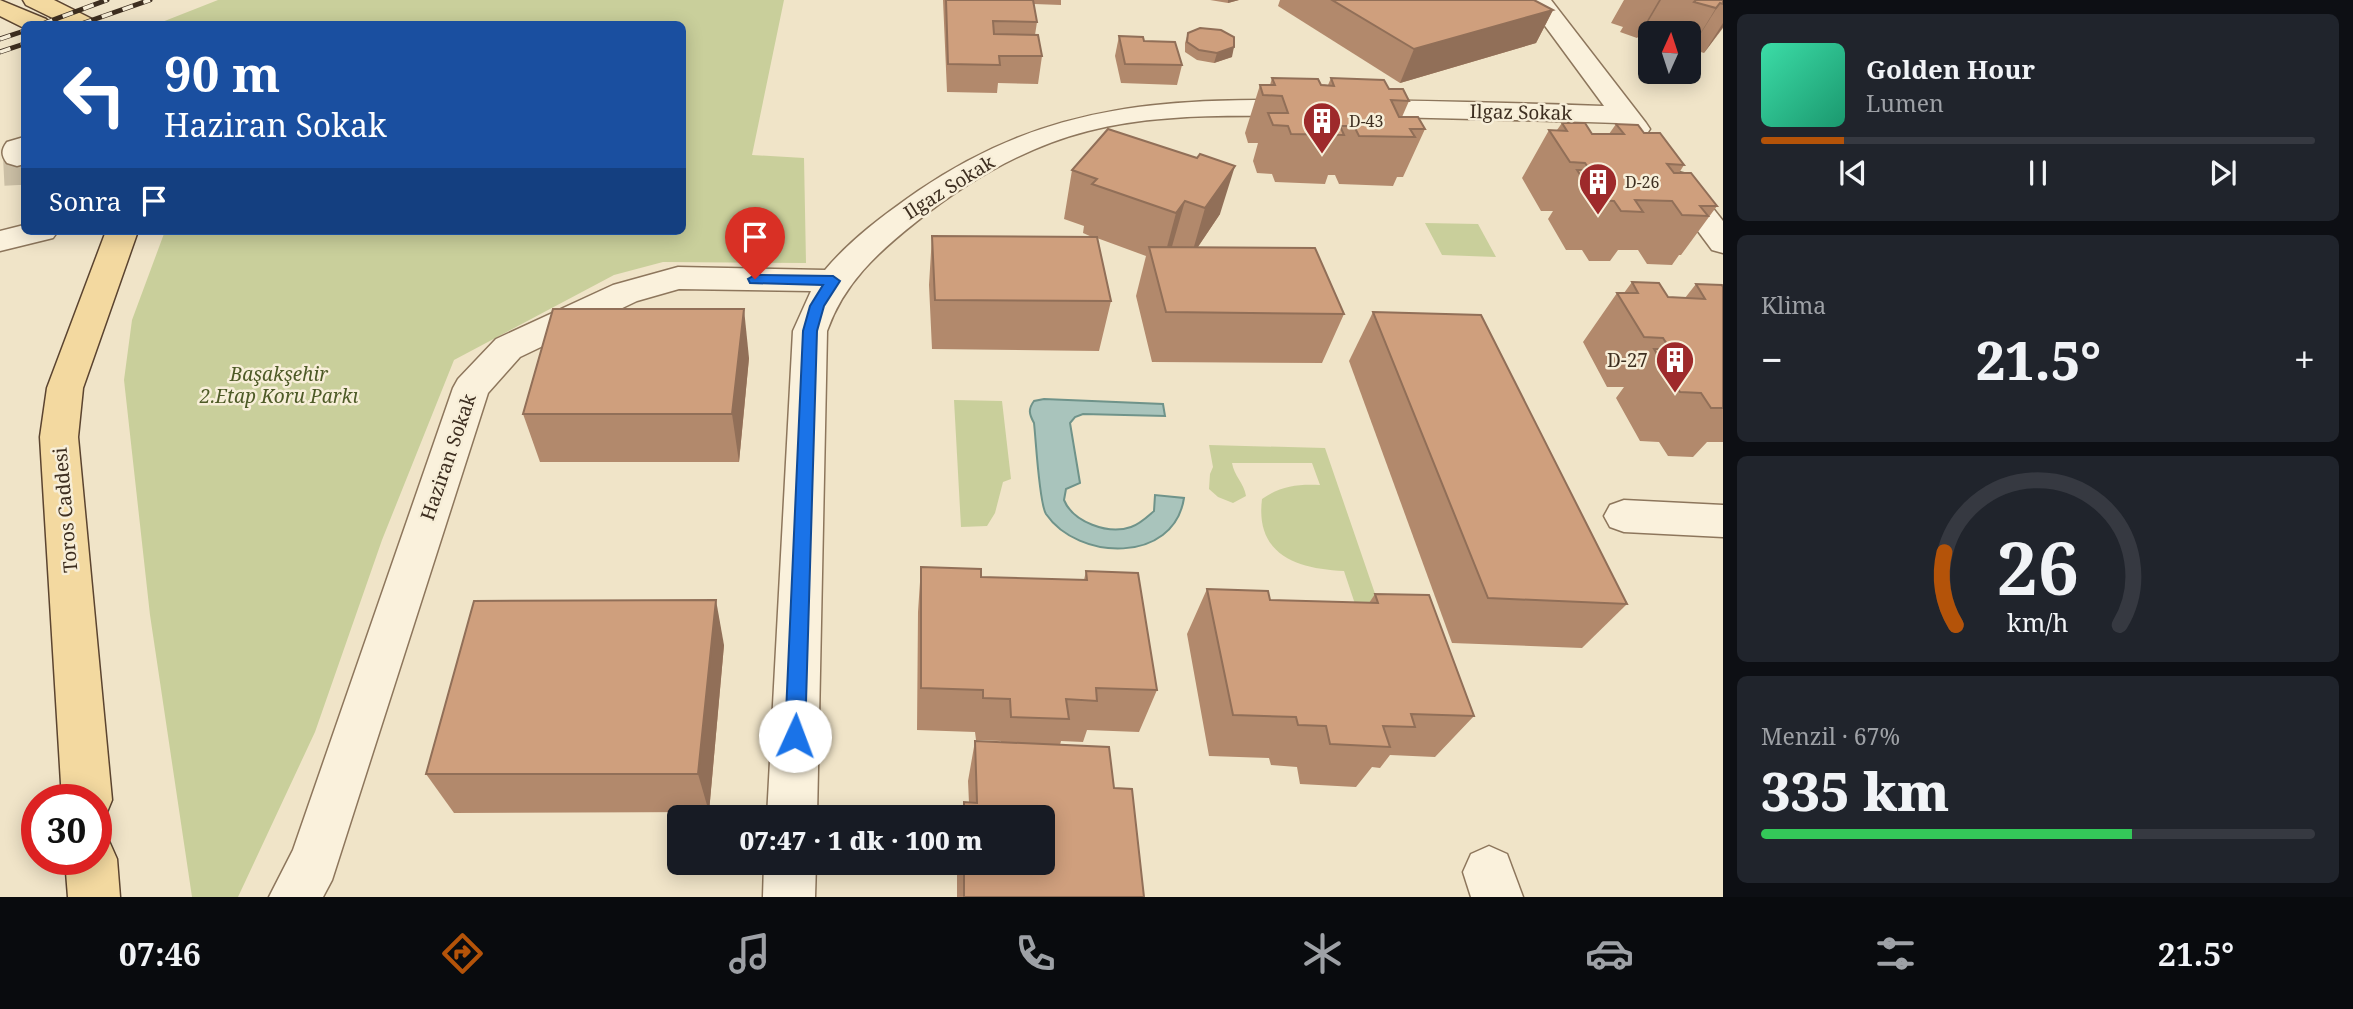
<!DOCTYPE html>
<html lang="tr">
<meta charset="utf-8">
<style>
body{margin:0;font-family:"Noto Serif",serif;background:#20242c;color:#f1f3f6;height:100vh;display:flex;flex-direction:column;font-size:26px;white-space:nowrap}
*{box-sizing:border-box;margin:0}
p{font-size:23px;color:#9ea1a6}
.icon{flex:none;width:38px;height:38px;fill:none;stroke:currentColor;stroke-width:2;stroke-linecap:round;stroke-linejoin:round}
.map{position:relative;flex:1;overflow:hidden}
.panel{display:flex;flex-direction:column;gap:14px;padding:14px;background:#0d0f14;width:630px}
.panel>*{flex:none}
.top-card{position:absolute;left:21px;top:21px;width:665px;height:214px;border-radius:10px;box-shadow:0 4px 18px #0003;background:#1a4fa0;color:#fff;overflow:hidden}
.needle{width:46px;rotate:3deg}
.tools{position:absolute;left:1638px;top:21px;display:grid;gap:14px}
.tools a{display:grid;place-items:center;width:63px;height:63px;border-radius:10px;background:#171b24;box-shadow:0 4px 18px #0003;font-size:35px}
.speed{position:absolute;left:21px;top:784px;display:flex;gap:14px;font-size:35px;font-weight:700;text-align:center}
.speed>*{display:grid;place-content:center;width:91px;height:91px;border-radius:50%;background:#171b24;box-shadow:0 4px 18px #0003;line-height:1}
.speed .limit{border:10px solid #d22;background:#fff;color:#111}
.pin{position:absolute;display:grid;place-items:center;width:60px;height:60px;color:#fff;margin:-72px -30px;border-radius:50% 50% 50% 0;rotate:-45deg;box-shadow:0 0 7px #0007}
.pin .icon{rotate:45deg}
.me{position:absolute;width:77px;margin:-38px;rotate:2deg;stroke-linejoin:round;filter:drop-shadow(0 0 5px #0008)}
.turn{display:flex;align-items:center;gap:24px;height:147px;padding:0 28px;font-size:32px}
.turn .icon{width:91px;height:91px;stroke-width:2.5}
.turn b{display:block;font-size:49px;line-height:60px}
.then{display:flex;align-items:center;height:66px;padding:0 28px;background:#0003;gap:14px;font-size:26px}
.big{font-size:52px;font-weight:800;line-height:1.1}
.panel .widget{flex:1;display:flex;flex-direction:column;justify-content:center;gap:10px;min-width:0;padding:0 24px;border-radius:10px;background:#20242c}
.panel .dial{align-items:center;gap:0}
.dial svg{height:182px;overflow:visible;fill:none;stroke:#363941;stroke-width:7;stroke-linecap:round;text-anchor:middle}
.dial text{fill:#f1f3f6;stroke:none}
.song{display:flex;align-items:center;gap:21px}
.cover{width:84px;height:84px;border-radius:10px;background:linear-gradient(135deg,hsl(160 70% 55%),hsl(160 70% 35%))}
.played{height:7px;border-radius:4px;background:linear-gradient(90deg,#b45309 15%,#363941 15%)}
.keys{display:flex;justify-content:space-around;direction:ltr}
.heat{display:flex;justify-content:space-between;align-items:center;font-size:38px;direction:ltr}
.charge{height:10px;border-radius:5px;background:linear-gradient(90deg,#34c759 67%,#363941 0)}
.trip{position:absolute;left:667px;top:805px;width:388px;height:70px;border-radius:10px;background:#171b24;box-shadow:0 4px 18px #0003;font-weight:800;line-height:70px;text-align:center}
.tab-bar{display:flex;height:112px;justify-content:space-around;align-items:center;background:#090b0e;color:#9ea1a6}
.tab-bar .icon{width:49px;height:49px}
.tab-bar .on{color:#b45309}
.tab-bar b{font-size:32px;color:#f1f3f6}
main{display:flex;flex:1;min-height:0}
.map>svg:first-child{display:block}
.green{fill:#c9cf9b}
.water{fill:#a9c4bc;stroke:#6f938a;stroke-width:2}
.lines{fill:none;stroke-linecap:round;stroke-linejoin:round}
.minor-tunnel{stroke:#ccc0a6;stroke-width:28;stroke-dasharray:28 14;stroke-linecap:butt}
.minor-casing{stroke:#8d765c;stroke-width:3}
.major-casing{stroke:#5b4430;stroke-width:3}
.minor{fill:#faf1dc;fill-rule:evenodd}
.major{fill:#f3d9a0;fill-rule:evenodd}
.rail-casing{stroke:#3d2e20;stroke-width:5}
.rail{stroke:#f7eed8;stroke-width:3.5;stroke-dasharray:11;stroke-linecap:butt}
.wall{fill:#b2896c}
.shaded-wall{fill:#916f58}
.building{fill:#cf9f7d;stroke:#916f58;stroke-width:2}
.route{fill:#1a73e8;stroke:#114b97;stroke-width:2}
.labels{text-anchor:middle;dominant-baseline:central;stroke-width:5;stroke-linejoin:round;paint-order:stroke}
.far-poi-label{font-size:16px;fill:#3d2e20;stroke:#f7eed8;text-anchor:start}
.street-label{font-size:19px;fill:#3d2e20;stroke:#f7eed8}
.poi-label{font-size:19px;fill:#3d2e20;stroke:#f7eed8;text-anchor:end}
.park-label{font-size:19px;font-style:italic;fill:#4d5a26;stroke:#f7eed8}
</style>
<main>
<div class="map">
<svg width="1723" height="897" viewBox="0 0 1723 897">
<rect width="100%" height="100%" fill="#f0e4c8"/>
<g class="green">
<path d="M218,0H784L752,155L804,158L806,263L663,262L614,275L454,360L382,540L315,732L238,897H192L150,615L124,380L132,320L165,231H682V24H157Z"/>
<path d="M1425,223L1478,224L1496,257L1442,255Z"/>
<path d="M954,400L1002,401L1011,479L1003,482L995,513L987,526L961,527Z"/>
<path d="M1209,445L1325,448L1383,617L1359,616L1344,571C1297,569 1255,555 1262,499C1281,486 1297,484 1320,485L1312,463H1232C1234,476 1244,483 1246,496L1233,503L1218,497L1209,489L1210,474L1213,467Z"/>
</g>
<path class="water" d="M1044,399L1163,404L1165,416L1083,414L1075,417L1070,423L1080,483L1066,489L1064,500C1073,522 1108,535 1131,527C1140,524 1147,517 1154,511L1155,495L1184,498C1174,564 1078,561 1046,514C1039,503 1036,440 1034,423C1029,414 1028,409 1034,401Z"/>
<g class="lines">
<path class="minor-tunnel" d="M17,157L19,195H24"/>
<g class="minor-casing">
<g id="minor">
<path d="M1526,0H1551L1646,123L1650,129L1646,135C1631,139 1626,135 1617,123C1516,120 1416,117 1315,116C1240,116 1161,112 1088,131C1025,147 966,182 916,222C877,253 844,283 827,331L817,817H767L793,331L811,291L679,289L637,301L520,357L488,393L332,880L323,897H269L293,850L453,388L458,379L496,339L613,285L678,267L825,270C851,239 885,214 918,191C1053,99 1172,99 1329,100C1421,100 1512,103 1604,106Z"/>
<path d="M24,137V164L17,166L7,163C1,155 1,150 7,142Z"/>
<path d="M1675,171L1686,174L1723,221V253L1712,250L1660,180L1664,174Z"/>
<path d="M24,225V231H58L53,238L0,251V231Z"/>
<path d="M1624,500L1723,505V537L1624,532L1610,527L1604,516L1610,505Z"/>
<path d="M1489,846L1507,854L1523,897H1471L1463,872L1471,854Z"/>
<path d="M764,863H816L815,897H763Z"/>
</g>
</g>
<g class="major-casing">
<g id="major">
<path d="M0,0L46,19L50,24H24V28L0,16Z"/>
<path d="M23,0H54L92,19L96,24H65L26,5Z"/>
<path d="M106,231H138L83,388L78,437L112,800L105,817L96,820V800H62L40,437L47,388Z"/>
<path d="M96,835L109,841L117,859L120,897H68L65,859H96Z"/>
</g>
</g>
<use href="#minor" class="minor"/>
<use href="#major" class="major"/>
<g class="rail-casing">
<g id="rail">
<path d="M42,24L107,0"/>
<path d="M81,24L150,0"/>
<path d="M0,39L24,31"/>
<path d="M0,52L24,44"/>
</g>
</g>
<use href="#rail" class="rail"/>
</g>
<g class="wall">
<path d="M943,0H1061V5L1034,4L1037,22L1035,35L1042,56L1038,84L998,83L997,93L947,92Z"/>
<path d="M1210,0H1239L1228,3Z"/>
<path d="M1280,0H1534L1553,10L1536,43L1400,83L1278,6Z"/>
<path d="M1624,0H1723V28L1704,53L1691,49L1689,52V33H1650V35L1642,32L1637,38L1620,32L1623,27L1611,23Z"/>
<path d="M1188,33L1232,57L1214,63L1197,60L1185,52V43Z"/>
<path d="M1119,36L1144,41L1182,65L1177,85L1121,83L1115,56Z"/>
<path d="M1272,78L1328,85L1331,78L1389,89L1409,101L1402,117L1425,129L1403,177H1397L1393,186L1339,184L1335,175H1328L1325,184L1275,182L1272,174L1257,173L1253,161L1258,143H1248L1245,133L1260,85H1270Z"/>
<path d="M1562,123L1592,134H1609L1616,124L1644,133L1684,165L1679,173L1717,206L1681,255H1679L1672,265L1647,264L1638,250H1618L1610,261H1589L1582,250H1566L1548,219L1553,211H1541L1522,178L1549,130H1557Z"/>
<path d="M1108,129L1220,214L1198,247L1344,314L1322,363L1152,362L1136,296L1146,256L1097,238L1111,301L1099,351L932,349L929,285L932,236L1092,237L1083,233L1084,226L1064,219L1072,170Z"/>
<path d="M1632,282L1668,297L1685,298L1696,284L1723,287V442H1707L1693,457L1668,456L1659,442L1640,441L1616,398L1624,387H1607L1583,342L1617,293H1624Z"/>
<path d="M1373,312L1627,604L1582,648L1452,643L1349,361Z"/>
<path d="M749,358L739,462H540L523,414Z"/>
<path d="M921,567L981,577L1084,580L1086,571L1157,690L1139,732L1087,730L1083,742L1061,741L1060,745L1114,788L1144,897H957V863H1043V817H961L964,802L969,803L968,781L975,741L1001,742V741L976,740L975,732L917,730L918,612Z"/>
<path d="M1207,589L1270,600L1369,603L1375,594L1474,716L1435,757L1390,755L1380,768L1372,767L1356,787L1300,784L1297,767L1271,765L1269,758L1209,756L1187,634Z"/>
<path d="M724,645L709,812L454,813L426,774Z"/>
</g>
<g class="shaded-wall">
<path d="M1228,0H1239L1228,3Z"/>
<path d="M1659,0H1661L1642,32L1637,38Z"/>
<path d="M1720,3L1689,52L1716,8Z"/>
<path d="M1553,10L1536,43L1400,83L1414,49Z"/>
<path d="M1723,23V27L1704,53Z"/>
<path d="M1234,47L1232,57L1214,63L1217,53Z"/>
<path d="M1235,166L1220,214L1191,257L1205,208Z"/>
<path d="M1185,201L1171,250L1163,262L1176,213Z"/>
<path d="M744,309L749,358L739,462L732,414Z"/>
<path d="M716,600L724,645L709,812L698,774Z"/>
</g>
<g class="building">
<path d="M946,0H1033L1037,22L993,21L994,34L1038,35L1042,56H999L1000,65L948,64Z"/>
<path d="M1332,0H1534L1553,10L1414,49Z"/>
<path d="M1696,0H1723V4L1720,3L1716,8L1694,2Z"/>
<path d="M1200,28L1221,30L1234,37V47L1217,53L1199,50L1187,42L1188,33Z"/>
<path d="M1119,36L1143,37L1144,41L1175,42L1182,65L1125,64Z"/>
<path d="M1272,78L1318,79L1321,85L1334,86L1331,78L1384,80L1389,89H1403L1409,101L1391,100L1399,117H1418L1425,129H1410L1415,137L1359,136L1354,126H1340L1344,135L1291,134L1288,126L1273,125L1268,113H1288L1282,96L1263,95L1260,85H1275Z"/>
<path d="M1562,123H1585L1592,134H1624L1616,124L1638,125L1644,133H1660L1684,165L1667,164L1674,173H1691L1717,206H1700L1708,216L1682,215L1672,201L1635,200L1643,212L1621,211L1614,201L1597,200L1577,170H1590L1585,163L1570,162L1549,130L1567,131Z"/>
<path d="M1108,129L1197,158L1200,154L1235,166L1205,208L1185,201L1176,213L1092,184L1097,179L1072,170Z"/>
<path d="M932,236L1097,237L1111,301L935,300Z"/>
<path d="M1149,247L1315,248L1344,314L1166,312Z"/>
<path d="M1632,282L1659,283L1668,297L1705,299L1696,284L1722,285L1723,287V408H1711L1701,393L1680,392L1654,349H1670L1663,338L1644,337L1617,293H1638Z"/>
<path d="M553,309H744L732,414H523Z"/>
<path d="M1373,312L1481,315L1627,604L1488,598Z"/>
<path d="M921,567L981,569V577L1087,580L1086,571L1138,573L1157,690L1096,688L1097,701L1066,699L1069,719L1011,717L1010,699L983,698V690L921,688Z"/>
<path d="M1207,589L1268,591L1270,600L1378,603L1375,594L1429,595L1474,716L1411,714L1415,727L1383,726L1390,747L1330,744L1326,726L1298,725L1296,717L1233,715Z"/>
<path d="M716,600L698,774H426L474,601Z"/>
<path d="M975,741L1109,747L1114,788L1132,789L1144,897H964V863H1043V817H964V802L977,803Z"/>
</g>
<path class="route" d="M755,275L833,276L840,281L824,306L817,331L805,736L802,743L795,745L788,743L785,736L803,331L810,306L823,285L750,283L748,279Z"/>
<defs>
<g id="building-pin" transform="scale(2.0125)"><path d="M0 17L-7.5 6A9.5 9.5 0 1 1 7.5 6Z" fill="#9e2a2b" stroke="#f7eed8"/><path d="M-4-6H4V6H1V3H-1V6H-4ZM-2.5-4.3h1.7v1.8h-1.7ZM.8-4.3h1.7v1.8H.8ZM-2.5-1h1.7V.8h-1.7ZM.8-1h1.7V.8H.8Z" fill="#fff"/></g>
</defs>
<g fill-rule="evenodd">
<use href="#building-pin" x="1322" y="121"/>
<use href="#building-pin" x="1598" y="182"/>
<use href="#building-pin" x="1675" y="360"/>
</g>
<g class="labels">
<g class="far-poi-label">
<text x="1349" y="121">D-43</text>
<text x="1625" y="182">D-26</text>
</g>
<g class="street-label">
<text transform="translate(1521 112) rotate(1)">Ilgaz Sokak</text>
<text transform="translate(949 187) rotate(-32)">Ilgaz Sokak</text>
<text transform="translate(448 457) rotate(-71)">Haziran Sokak</text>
<text transform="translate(65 510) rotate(-95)">Toros Caddesi</text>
</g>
<g class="poi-label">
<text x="1648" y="360">D-27</text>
</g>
<g class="park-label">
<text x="279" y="374">Başakşehir<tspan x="279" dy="22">2.Etap Koru Parkı</tspan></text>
</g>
</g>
</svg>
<div class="tools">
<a><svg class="needle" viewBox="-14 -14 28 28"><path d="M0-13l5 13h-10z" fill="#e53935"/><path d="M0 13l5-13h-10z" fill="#9ea1a6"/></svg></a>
</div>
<div class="speed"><div class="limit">30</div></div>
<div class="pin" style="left:755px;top:279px;background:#d93025"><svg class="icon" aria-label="arrive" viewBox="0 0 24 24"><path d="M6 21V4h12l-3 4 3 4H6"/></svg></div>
<svg class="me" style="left:795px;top:736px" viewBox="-20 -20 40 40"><circle r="19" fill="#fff"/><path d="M0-13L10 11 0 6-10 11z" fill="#1a73e8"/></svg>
<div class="trip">07:47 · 1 dk · 100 m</div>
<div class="top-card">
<div class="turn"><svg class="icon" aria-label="left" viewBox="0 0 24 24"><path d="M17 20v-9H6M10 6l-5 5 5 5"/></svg><div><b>90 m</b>Haziran Sokak</div></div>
<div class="then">Sonra<svg class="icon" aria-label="arrive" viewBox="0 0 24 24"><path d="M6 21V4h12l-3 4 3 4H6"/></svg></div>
</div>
</div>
<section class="panel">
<div class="widget">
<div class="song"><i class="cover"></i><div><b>Golden Hour</b><p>Lumen</p></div></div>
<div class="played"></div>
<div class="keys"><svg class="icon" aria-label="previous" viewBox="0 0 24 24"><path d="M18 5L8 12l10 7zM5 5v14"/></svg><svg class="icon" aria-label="pause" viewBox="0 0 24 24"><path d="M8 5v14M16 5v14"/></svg><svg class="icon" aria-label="next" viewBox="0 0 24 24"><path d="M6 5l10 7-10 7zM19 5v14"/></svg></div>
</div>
<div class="widget"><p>Klima</p>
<div class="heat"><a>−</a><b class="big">21.5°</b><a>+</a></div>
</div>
<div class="widget dial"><svg viewBox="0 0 100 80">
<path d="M14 69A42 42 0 1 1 86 69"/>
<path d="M14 69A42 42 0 0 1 9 37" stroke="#b45309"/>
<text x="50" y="56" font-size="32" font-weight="700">26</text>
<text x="50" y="72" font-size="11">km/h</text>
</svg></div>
<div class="widget"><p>Menzil · 67%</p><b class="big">335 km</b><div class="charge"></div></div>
</section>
</main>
<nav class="tab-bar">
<b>07:46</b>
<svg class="icon on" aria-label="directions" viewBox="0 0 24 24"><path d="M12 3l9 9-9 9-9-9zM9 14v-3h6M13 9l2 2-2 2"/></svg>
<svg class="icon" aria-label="music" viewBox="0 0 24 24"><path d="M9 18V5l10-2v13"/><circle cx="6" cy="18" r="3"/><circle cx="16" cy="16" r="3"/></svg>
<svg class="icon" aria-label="phone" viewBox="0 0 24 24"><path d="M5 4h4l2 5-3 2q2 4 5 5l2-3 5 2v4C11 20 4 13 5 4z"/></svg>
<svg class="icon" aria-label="climate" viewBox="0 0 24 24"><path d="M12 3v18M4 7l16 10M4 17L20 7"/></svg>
<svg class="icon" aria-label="car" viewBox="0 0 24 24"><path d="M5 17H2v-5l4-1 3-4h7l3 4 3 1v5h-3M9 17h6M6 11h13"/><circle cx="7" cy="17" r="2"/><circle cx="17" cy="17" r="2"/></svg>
<svg class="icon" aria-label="filters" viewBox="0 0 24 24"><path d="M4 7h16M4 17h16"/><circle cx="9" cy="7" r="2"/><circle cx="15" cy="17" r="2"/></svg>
<b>21.5°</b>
</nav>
